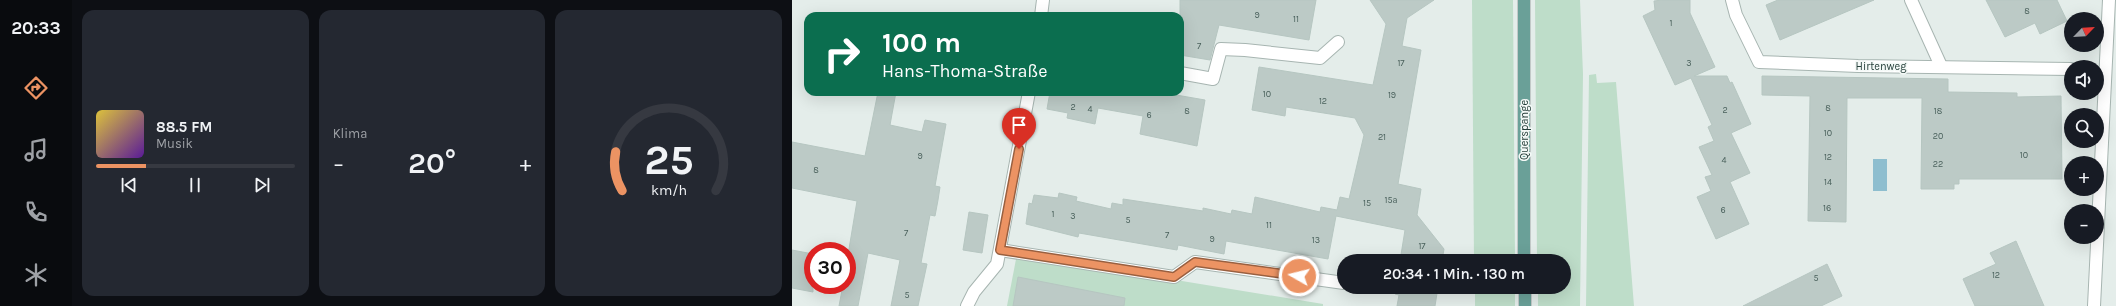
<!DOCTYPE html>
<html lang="de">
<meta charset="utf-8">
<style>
body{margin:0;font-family:Karla,sans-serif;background:#242831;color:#f1f3f6;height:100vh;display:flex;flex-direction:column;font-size:15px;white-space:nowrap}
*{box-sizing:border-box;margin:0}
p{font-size:13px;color:#9ea1a6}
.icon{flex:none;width:22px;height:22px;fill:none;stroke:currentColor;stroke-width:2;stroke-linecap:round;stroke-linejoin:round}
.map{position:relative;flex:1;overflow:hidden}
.side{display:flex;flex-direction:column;gap:10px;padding:10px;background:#0d0f14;width:720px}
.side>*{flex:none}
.top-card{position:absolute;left:12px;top:12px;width:380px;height:84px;border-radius:12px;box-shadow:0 4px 16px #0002;background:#0b6e4f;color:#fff;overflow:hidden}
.needle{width:26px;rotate:65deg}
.buttons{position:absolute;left:1272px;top:12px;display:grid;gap:8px}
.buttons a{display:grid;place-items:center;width:40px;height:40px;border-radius:50%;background:#171b24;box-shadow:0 4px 16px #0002;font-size:20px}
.speed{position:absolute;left:12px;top:242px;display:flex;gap:8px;font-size:20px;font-weight:700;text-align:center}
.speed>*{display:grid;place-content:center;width:52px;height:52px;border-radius:50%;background:#171b24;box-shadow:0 4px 16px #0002;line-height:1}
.speed .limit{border:6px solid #d22;background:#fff;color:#111}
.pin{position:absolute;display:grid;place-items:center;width:34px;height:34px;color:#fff;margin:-41px -17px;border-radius:50% 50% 50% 0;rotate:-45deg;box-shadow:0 0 4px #0007}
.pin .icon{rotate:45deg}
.me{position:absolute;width:44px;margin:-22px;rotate:278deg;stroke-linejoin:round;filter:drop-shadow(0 0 3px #0008)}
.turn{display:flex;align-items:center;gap:14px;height:84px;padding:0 12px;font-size:18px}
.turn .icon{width:52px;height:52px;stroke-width:2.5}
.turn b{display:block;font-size:28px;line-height:34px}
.big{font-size:30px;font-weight:600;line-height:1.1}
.side .widget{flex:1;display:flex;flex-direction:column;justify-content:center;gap:6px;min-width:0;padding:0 14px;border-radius:12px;background:#242831}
.side .dial{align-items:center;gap:0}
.dial svg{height:104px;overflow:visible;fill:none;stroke:#363941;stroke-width:7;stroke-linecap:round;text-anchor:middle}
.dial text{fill:#f1f3f6;stroke:none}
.song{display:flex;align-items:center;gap:12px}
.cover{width:48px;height:48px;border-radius:6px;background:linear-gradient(135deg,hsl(50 70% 55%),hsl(270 70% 35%))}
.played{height:4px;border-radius:2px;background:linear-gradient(90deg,#ec9363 25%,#363941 25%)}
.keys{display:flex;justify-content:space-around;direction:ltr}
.heat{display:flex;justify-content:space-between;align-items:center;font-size:22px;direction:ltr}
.side .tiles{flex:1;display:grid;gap:10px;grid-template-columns:repeat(3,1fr)}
.trip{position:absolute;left:545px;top:254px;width:234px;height:40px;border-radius:20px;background:#171b24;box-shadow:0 4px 16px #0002;font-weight:600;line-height:40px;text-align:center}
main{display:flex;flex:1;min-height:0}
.menu{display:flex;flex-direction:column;width:72px;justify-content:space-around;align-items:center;background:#090b0e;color:#9ea1a6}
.menu .icon{width:28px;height:28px}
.menu .active{color:#ec9363}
.menu b{font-size:18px;color:#f1f3f6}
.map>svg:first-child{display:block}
.green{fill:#beddc9}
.water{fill:#8ebecf}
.building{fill:#bccac6;stroke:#b6c6c1}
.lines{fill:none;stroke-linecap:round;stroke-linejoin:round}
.minor-casing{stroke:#a7b5b1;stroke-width:14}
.major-casing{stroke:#c2c9c8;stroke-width:14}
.minor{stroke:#fff;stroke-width:12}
.major{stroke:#6aa098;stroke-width:12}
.route-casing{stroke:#996040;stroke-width:10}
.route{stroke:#ec9363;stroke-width:7}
.labels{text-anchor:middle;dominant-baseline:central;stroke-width:3;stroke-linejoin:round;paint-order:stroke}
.number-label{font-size:9px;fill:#4a615c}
.street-label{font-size:11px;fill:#243e39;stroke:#f4f9f7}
</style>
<main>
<nav class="menu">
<b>20:33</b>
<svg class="icon active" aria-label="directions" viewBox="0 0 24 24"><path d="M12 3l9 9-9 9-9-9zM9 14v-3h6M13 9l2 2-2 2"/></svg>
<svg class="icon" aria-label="music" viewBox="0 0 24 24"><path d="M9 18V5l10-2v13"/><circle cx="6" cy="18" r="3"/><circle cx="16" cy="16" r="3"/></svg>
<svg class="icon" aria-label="phone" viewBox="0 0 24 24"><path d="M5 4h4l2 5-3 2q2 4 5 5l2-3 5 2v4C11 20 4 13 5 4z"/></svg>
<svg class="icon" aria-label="climate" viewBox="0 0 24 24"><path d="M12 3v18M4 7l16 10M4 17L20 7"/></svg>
</nav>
<section class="side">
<div class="tiles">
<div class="widget">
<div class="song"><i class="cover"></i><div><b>88.5 FM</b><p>Musik</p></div></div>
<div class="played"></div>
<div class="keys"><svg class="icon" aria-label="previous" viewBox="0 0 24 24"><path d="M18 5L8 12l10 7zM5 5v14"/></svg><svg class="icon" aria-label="pause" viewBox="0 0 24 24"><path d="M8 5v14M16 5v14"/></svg><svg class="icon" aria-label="next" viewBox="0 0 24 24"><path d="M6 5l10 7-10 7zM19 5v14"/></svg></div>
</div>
<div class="widget"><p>Klima</p>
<div class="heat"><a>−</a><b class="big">20°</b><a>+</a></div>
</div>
<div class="widget dial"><svg viewBox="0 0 100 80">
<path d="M14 69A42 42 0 1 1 86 69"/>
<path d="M14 69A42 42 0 0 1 9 39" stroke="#ec9363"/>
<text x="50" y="56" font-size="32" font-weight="700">25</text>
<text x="50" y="72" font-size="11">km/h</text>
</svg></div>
</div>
</section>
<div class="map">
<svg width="1324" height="306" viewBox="0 0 1324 306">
<rect width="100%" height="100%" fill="#e4edea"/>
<g class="green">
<path d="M680,0H721L723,261H682Z"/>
<path d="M743,0H788L791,74L788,306H746V287H772V261H745Z"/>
<path d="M804,74L805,83L824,82L842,306H794L797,75Z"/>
<path d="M225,254L531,304V306H215Z"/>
<rect x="683" y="287" width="40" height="19"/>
</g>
<rect class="water" x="1081" y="159" width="14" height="32"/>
<g class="building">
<path d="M388,0H524L517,40L427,25L418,60L388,55Z"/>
<path d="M578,0H642L615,18L610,46L629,50L606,184L629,189L625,215L652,249L650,261H608L613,230L544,216L536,259L434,241L432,254L386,245L385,250L287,233L286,237L234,224L237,203L240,204L242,195L266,198L267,193L285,197L284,201L319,209L320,203L331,205V199L411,211V208L439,214L440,210L460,214L463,197L528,212L529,207L545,210L548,197L557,199L572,135L563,118L494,107L493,116L460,110L467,67L581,85L594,24Z"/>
<path d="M870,0H898V13L923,67L902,76H935L938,83L940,82L959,124L939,133L958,173L938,182L957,224L924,239L905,197L919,191L913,177L920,175L907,147L922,141L916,127L920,125L899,78L883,85L851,16L863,10L862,1Z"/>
<path d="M986,0H1082L988,40L974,5Z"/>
<path d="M1194,0H1265L1275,21L1248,34L1243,23L1213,37Z"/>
<path d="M970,76L1156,79V92L1225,93V97L1269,96L1270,179H1167V184H1162V189H1129L1130,98H1055L1054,222L1016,221L1018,96L970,95Z"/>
<path d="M86,92H104L98,125L130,132L133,120L154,124L143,186L148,187L146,200L143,216L138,215L129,263L135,264L126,306H99L108,260L76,253L66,306H47L51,285H55V261L65,201L0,188V142L73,156Z"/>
<path d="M258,92H367L413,100L405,146L348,134L351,116L306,108L303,124L275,118L276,113L255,109Z"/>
<path d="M177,212L196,215L190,253L171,250Z"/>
<path d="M1224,241L1252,306H1183L1171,279L1204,264L1198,253Z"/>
<path d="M0,250L21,254V292L0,288Z"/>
<path d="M1035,264L1050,296L1029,306H951Z"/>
<path d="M226,277L333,298L332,306H221Z"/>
<path d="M604,287H646L643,306H605L607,295L603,294Z"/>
</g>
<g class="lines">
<g class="minor-casing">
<g id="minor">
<path d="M940,0L944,15L967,62L1066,66L1279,69"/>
<path d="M1119,0L1149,66"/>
<path d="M249,16L251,0"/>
<path d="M388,73L421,79L429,49L453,50L528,58L546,42"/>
<path d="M208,250L382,277L403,262L552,283"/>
<path d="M175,306L182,292L205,264L237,92"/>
<path d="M1302,306L1317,0"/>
</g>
</g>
<g class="major-casing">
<g id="major">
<path d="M732,0V261"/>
<path d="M733,287V306"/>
</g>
</g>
<use href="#minor" class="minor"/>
<use href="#major" class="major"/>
</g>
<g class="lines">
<g class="route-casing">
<path id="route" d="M227,149L208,250L382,277L403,262L507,276"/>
</g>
<use href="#route" class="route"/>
</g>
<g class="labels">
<g class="number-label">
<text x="1235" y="11">8</text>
<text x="465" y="15">9</text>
<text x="504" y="19">11</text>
<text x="879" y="23">1</text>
<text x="407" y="46">7</text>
<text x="609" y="63">17</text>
<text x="897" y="63">3</text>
<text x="475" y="94">10</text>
<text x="600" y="95">19</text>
<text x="531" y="101">12</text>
<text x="281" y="107">2</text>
<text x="1036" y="108">8</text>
<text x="298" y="109">4</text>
<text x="933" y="110">2</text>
<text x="395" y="111">8</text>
<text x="1146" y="111">18</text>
<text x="357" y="115">6</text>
<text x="1036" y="133">10</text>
<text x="1146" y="136">20</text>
<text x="590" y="137">21</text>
<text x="1232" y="155">10</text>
<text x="128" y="156">9</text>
<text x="1036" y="157">12</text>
<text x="932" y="160">4</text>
<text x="1146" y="164">22</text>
<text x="24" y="170">8</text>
<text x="1036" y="182">14</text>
<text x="599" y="200">15a</text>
<text x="575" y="203">15</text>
<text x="1035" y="208">16</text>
<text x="931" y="210">6</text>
<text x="261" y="214">1</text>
<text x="281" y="216">3</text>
<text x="336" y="220">5</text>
<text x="477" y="225">11</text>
<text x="114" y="233">7</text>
<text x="375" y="235">7</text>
<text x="420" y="239">9</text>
<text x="524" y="240">13</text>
<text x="630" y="246">17</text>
<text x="1204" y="275">12</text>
<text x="1024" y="278">5</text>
<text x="115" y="295">5</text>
</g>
<g class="street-label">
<text x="1089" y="66">Hirtenweg</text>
<text transform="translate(732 130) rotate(-90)">Querspange</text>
</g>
</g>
</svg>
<div class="buttons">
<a><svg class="needle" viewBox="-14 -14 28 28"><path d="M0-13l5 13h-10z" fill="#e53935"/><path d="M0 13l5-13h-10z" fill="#9ea1a6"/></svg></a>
<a><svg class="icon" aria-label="sound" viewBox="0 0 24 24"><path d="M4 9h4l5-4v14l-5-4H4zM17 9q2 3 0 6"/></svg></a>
<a><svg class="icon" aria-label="search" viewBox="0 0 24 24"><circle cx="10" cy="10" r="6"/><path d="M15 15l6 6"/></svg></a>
<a>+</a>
<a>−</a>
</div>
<div class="speed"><div class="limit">30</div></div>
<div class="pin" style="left:227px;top:149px;background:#d93025"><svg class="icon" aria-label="arrive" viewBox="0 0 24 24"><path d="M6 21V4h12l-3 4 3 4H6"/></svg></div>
<svg class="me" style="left:507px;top:276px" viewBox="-20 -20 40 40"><circle r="17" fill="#ec9363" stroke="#fff" stroke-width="3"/><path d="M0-11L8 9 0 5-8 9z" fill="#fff"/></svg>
<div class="trip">20:34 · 1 Min. · 130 m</div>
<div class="top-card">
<div class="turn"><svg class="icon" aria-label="right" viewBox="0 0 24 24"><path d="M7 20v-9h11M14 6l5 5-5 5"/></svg><div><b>100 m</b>Hans-Thoma-Straße</div></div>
</div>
</div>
</main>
